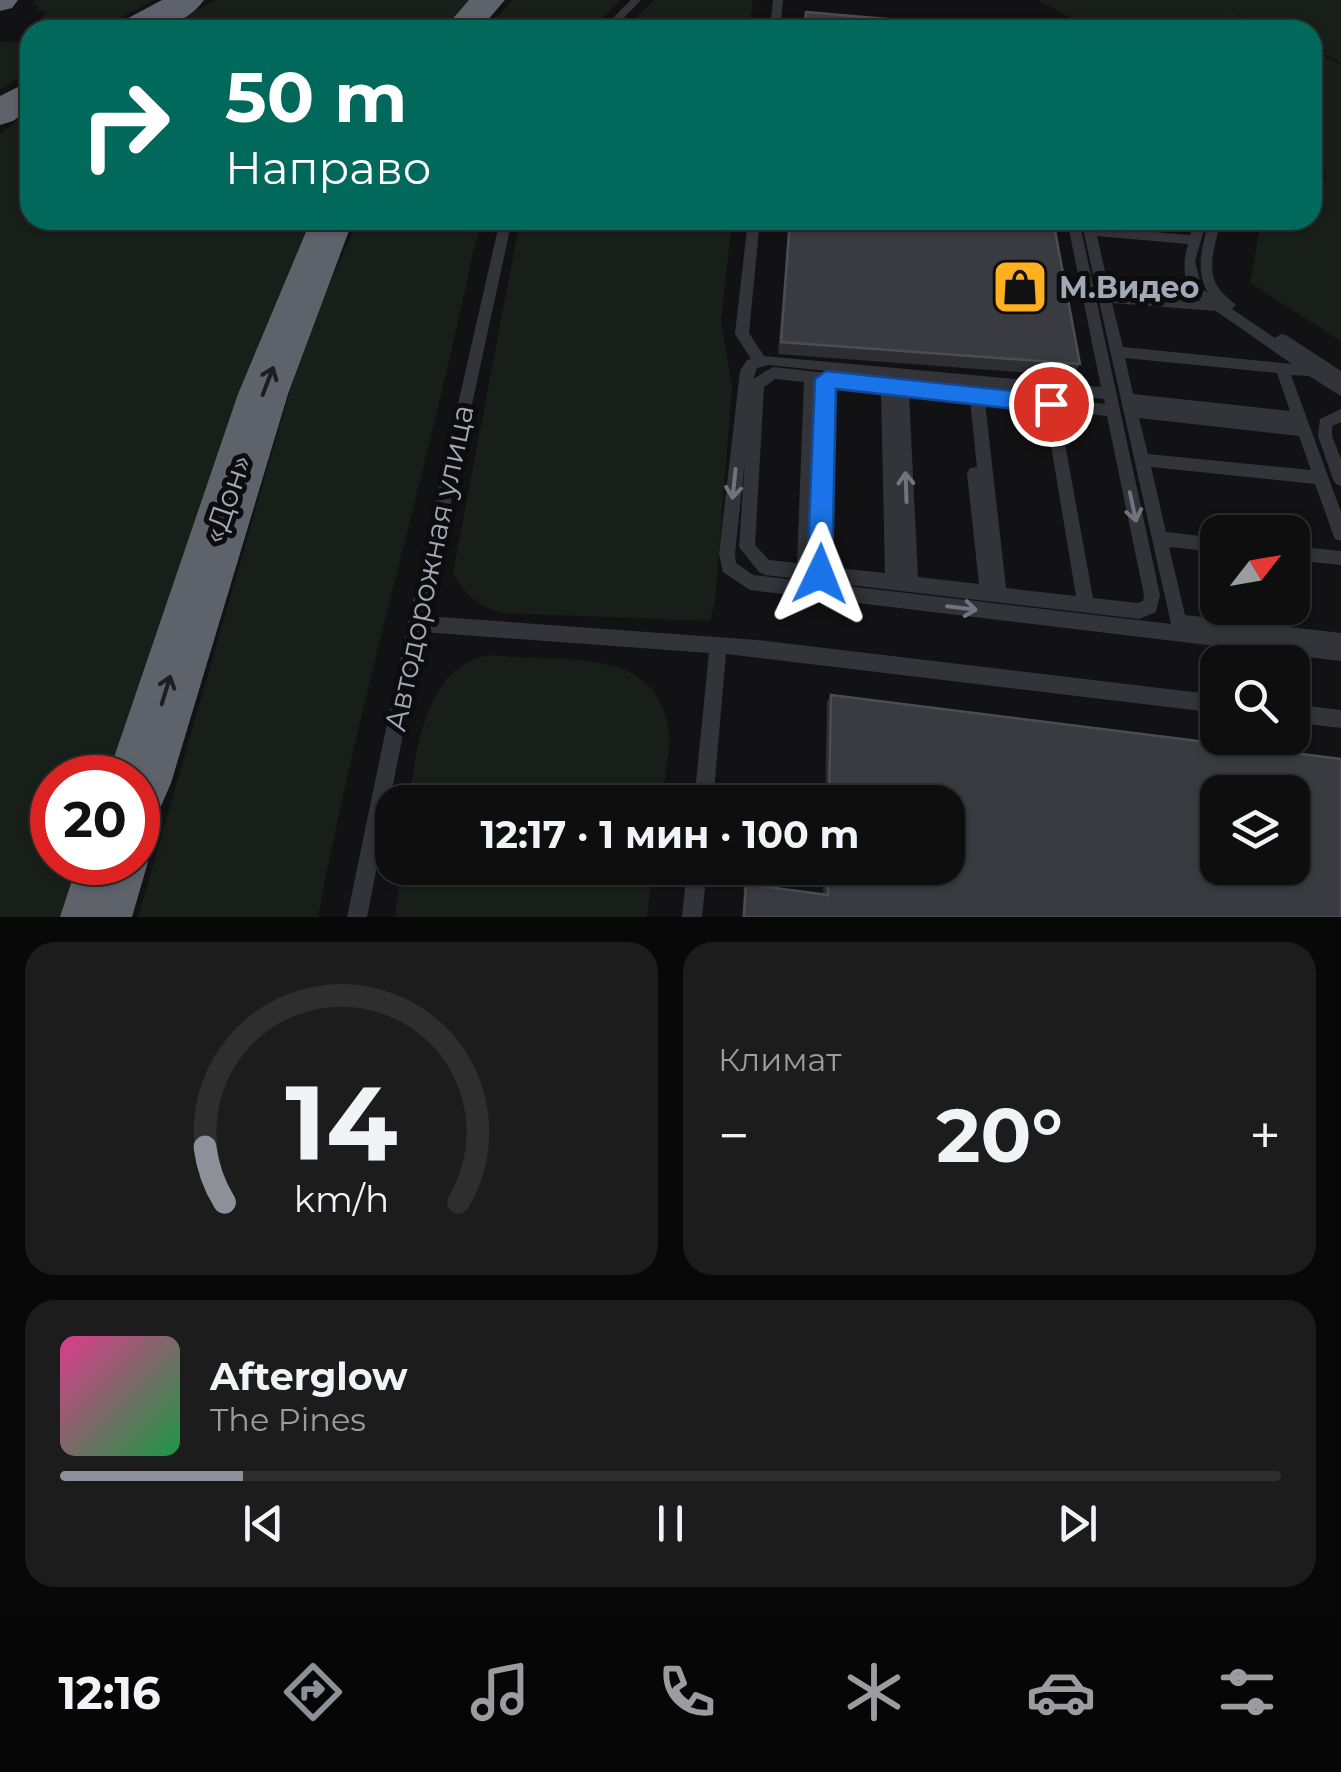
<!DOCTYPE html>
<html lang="ru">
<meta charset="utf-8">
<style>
body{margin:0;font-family:Montserrat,sans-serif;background:#1c1c1d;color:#f1f3f6;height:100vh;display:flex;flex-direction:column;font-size:38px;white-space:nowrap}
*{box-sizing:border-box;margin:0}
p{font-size:32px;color:#9b9c9e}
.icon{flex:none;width:55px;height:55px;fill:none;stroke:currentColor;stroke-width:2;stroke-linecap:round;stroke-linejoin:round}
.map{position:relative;height:917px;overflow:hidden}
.details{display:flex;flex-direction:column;gap:25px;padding:25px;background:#080808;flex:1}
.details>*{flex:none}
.top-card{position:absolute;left:20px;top:20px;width:1302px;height:210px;border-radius:30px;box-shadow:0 2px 8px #0004,0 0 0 2px #2e2e2f;background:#00695c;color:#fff;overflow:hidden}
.needle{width:65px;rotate:59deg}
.controls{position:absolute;left:1200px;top:515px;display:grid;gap:20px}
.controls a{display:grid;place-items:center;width:110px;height:110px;border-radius:20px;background:#0e0e0f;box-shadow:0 2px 8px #0004,0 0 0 2px #2e2e2f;font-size:50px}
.speed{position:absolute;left:30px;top:755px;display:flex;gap:20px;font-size:50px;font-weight:700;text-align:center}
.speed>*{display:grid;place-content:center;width:130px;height:130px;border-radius:50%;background:#0e0e0f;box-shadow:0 2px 8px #0004,0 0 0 2px #2e2e2f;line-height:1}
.speed .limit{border:15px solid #d22;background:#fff;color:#111}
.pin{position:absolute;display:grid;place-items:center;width:85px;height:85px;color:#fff;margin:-42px;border:5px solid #fff;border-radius:50%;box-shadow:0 2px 10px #0007}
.me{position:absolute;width:110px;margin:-55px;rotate:2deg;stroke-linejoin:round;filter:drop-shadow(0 0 8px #0008)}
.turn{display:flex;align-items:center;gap:35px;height:210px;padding:0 40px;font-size:45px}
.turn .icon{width:130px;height:130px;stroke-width:2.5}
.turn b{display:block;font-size:70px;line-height:85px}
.big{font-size:75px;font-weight:700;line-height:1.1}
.details .widget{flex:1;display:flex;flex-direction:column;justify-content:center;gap:15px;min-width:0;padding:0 35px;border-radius:30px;background:#1c1c1d}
.details .dial{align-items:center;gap:0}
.dial svg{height:260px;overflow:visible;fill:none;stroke:#2e2e2f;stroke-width:7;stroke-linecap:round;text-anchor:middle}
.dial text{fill:#f1f3f6;stroke:none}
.song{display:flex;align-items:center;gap:30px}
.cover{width:120px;height:120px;border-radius:15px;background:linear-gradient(135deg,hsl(330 70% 55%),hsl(140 70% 35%))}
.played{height:10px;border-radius:5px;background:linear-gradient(90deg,#8c9099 15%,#2e2e2f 15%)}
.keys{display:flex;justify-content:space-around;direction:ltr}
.heat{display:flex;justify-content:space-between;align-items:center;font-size:55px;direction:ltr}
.details .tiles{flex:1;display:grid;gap:25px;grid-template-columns:1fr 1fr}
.widget:last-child{grid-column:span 2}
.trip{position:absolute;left:375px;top:785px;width:590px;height:100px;border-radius:30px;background:#0e0e0f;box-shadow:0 2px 8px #0004,0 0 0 2px #2e2e2f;font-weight:700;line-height:100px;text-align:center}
.tab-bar{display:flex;height:160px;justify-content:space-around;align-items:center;background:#060606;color:#9b9c9e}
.tab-bar .icon{width:70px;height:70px}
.tab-bar .selected{color:#8c9099}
.tab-bar b{font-size:45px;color:#f1f3f6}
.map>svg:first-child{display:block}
.green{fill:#181f19}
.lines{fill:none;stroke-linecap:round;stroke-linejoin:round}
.lane{fill:#333439;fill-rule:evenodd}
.highway{fill:#5e626b;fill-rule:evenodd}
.wall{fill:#2e2e32}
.building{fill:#3a3b40;stroke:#4a4d53;stroke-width:2.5;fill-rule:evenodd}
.oneway{stroke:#1d1e21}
.oneway2{stroke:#70747e}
.route{fill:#1a73e8;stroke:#114b97;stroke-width:2.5}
.labels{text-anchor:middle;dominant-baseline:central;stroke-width:10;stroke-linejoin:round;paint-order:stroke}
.poi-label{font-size:30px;font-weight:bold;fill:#a2a9b6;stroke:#0d0d0f;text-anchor:start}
.street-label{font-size:30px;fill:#a2a9b6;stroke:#0d0d0f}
</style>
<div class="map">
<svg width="1341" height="917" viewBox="0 0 1341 917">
<rect width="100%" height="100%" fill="#121214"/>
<g class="green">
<path d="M35,0H154L98,30H30L47,12L35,10L39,6L32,4Z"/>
<path d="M216,0H474L445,30H160Z"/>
<path d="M513,0H621L590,30H485Z"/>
<path d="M654,0H753L749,30H625Z"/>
<path d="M1038,0H1341V62L1313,49L1312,30H1273L1226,8L1269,30H1093Z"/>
<path d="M30,30V70L0,90V42H18Z"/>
<path d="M1313,51L1341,64V341L1250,283L1260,227L1270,220H1312L1313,189L1327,178L1313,148Z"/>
<path d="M30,111V220H312L254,357L112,777L52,778V862L84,863L66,917H0V134Z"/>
<path d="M358,220H483L473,252C427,475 360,693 318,917H138L290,390L322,301Z"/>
<path d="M520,220H732L721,321L732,387L715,601L710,621L502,613C479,607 464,595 453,573Z"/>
<path d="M492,655C553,664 654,642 668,726C672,749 664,779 661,802H409C416,750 426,662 492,655Z"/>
<path d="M401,868H653L647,917H395Z"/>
</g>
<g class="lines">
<g class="lane">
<path d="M631,0H641L612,30H601Z"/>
<path d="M773,0H783L780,30H770Z"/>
<path d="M500,220H512L426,616L758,640L1218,695V713L726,654L713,802H694L709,653L423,632L367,917H347L408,623Z"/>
<path d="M748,220H760L749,333L764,356L1101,387L1067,220H1079L1160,595L1156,612L1139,619L765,575L759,572L739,547L745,459L735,554L736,563L753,575L1171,624L1081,220H1093L1095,227L1190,235L1195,220H1207L1195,261L1202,289L1208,293C1194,269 1203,245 1209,220H1221C1217,240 1205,268 1218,287C1222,294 1230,299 1236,305L1232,309L1275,338L1281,334L1286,335L1341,371V396L1309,376L1291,375L1341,512V541L1335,539L1333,534L1315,484L1151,467L1166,532L1218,538V552L1169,547L1185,615L1341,633V661L750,590L723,572L719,554L740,371L747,360L751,359L735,334ZM1097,236L1188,244C1182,264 1182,288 1201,301L1110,293ZM1112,303L1216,311L1292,364L1123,347ZM1125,358L1277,373L1290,411L1133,394ZM769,365L1104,399L1105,404L773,367L753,379L757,368ZM775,379L804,382L797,563L769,560L755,545L764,387ZM818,384H819L816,464ZM833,385L881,391L885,573L828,567ZM909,394L970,401L977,467L970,468L967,473L979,584L918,577ZM985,402L1045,409L1076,596L1006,588ZM1059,411L1107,416L1144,595L1143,601L1138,603L1093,598ZM1139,418L1299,436L1311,470L1148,454Z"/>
<path d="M1341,409V422L1332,426V436L1341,459V486L1336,484L1333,479L1318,436L1320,419Z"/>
<path d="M1292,546L1341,551V565L1292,560Z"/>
<path d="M1292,704L1341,710V728L1292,722Z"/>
<path d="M687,868H707L702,917H682Z"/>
</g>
<g class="highway">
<path d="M0,0H18L12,8L0,11Z"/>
<path d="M162,0H204C184,29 145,30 114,30L119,23Z"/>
<path d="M469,0H505L479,30H443Z"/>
<path d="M30,81V109L13,121L0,125V96Z"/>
<path d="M311,220H353L288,394L171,783L161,806L138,816V778H107L238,394Z"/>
<path d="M138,838L148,862L132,917H60L78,862H138Z"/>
</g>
</g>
<g class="wall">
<path d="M789,220H1053L1080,364L1072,376L778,354Z"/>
<path d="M831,695L1341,917H742L744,886L746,884L823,895L824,868H948V802H825L827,702Z"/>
</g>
<g class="building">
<path d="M806,12L1014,30H804Z"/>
<path d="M790,220H1053L1080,364L781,342Z"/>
<path d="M831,695L1341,759V917H744L746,884L828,895V868H948V802H829ZM1218,792H1292V868H1218Z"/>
</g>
<defs><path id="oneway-shaft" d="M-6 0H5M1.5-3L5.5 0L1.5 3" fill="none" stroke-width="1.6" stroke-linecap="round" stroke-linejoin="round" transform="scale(2.5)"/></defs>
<g class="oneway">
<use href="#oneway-shaft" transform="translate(268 381) rotate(-69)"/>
<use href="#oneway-shaft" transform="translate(166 690) rotate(-73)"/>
</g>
<g class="oneway2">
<use href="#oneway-shaft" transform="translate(734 484) rotate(96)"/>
<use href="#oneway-shaft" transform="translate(906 487) rotate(-92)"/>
<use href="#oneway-shaft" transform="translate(1133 507) rotate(78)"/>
<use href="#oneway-shaft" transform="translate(962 608) rotate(7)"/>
</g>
<path class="route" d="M826,371L1051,395L1062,404L1051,413L836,389L832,574L828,582L820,585L811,582L807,574L815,379Z"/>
<defs>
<g id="shop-square" transform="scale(2.875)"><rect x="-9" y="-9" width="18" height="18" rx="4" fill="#ffb01f" stroke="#0d0d0f"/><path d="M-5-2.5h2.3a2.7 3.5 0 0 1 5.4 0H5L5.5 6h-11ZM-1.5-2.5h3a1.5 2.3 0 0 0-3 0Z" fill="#111"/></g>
</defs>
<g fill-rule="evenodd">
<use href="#shop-square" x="1020" y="287"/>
</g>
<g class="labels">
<g class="poi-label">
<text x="1059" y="287">М.Видео</text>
</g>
<g class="street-label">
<text transform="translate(227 499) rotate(-71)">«Дон»</text>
<text transform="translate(429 568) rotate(-78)">Автодорожная улица</text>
</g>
</g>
</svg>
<div class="controls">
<a><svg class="needle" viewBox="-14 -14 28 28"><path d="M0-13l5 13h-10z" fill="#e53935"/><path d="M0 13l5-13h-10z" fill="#9b9c9e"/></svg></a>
<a><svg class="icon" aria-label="search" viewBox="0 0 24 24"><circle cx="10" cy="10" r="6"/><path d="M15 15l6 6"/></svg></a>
<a><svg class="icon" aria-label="layers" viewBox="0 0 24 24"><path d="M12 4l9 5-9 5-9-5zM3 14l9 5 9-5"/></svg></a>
</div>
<div class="speed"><div class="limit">20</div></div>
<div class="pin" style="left:1051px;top:404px;background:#d93025"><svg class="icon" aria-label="arrive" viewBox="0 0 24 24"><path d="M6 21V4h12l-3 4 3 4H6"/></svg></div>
<svg class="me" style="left:820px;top:574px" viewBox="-20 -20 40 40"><path d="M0-17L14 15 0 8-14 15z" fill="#1a73e8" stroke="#fff" stroke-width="4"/></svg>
<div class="trip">12:17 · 1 мин · 100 m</div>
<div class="top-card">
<div class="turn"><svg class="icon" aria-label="right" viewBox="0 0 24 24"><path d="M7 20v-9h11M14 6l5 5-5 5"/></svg><div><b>50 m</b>Направо</div></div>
</div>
</div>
<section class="details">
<div class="tiles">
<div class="widget dial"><svg viewBox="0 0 100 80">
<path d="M14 69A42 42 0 1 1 86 69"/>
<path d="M14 69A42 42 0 0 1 8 52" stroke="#8c9099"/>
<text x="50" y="56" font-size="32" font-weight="700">14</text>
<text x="50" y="72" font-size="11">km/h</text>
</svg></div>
<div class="widget"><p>Климат</p>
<div class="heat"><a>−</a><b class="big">20°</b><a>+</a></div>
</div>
<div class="widget">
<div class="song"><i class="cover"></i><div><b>Afterglow</b><p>The Pines</p></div></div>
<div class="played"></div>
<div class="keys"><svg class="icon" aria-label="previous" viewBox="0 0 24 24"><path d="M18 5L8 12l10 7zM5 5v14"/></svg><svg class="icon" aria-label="pause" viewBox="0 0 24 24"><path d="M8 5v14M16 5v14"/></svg><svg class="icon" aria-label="next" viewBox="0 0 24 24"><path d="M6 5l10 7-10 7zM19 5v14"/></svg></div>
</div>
</div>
</section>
<nav class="tab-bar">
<b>12:16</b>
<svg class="icon selected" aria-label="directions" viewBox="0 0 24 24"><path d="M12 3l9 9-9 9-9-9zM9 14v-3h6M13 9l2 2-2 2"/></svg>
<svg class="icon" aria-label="music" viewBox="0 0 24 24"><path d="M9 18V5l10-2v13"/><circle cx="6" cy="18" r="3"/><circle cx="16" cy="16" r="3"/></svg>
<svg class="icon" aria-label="phone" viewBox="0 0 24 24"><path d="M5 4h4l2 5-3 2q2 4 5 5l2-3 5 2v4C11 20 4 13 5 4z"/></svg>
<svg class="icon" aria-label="climate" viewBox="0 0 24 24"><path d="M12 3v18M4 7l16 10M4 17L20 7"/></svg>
<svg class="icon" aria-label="car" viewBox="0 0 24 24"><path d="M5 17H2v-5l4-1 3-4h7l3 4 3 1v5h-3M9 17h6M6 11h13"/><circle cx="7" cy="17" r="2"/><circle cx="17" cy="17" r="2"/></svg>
<svg class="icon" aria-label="filters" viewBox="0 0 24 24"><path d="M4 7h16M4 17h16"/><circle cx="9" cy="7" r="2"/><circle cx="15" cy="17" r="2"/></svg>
</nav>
